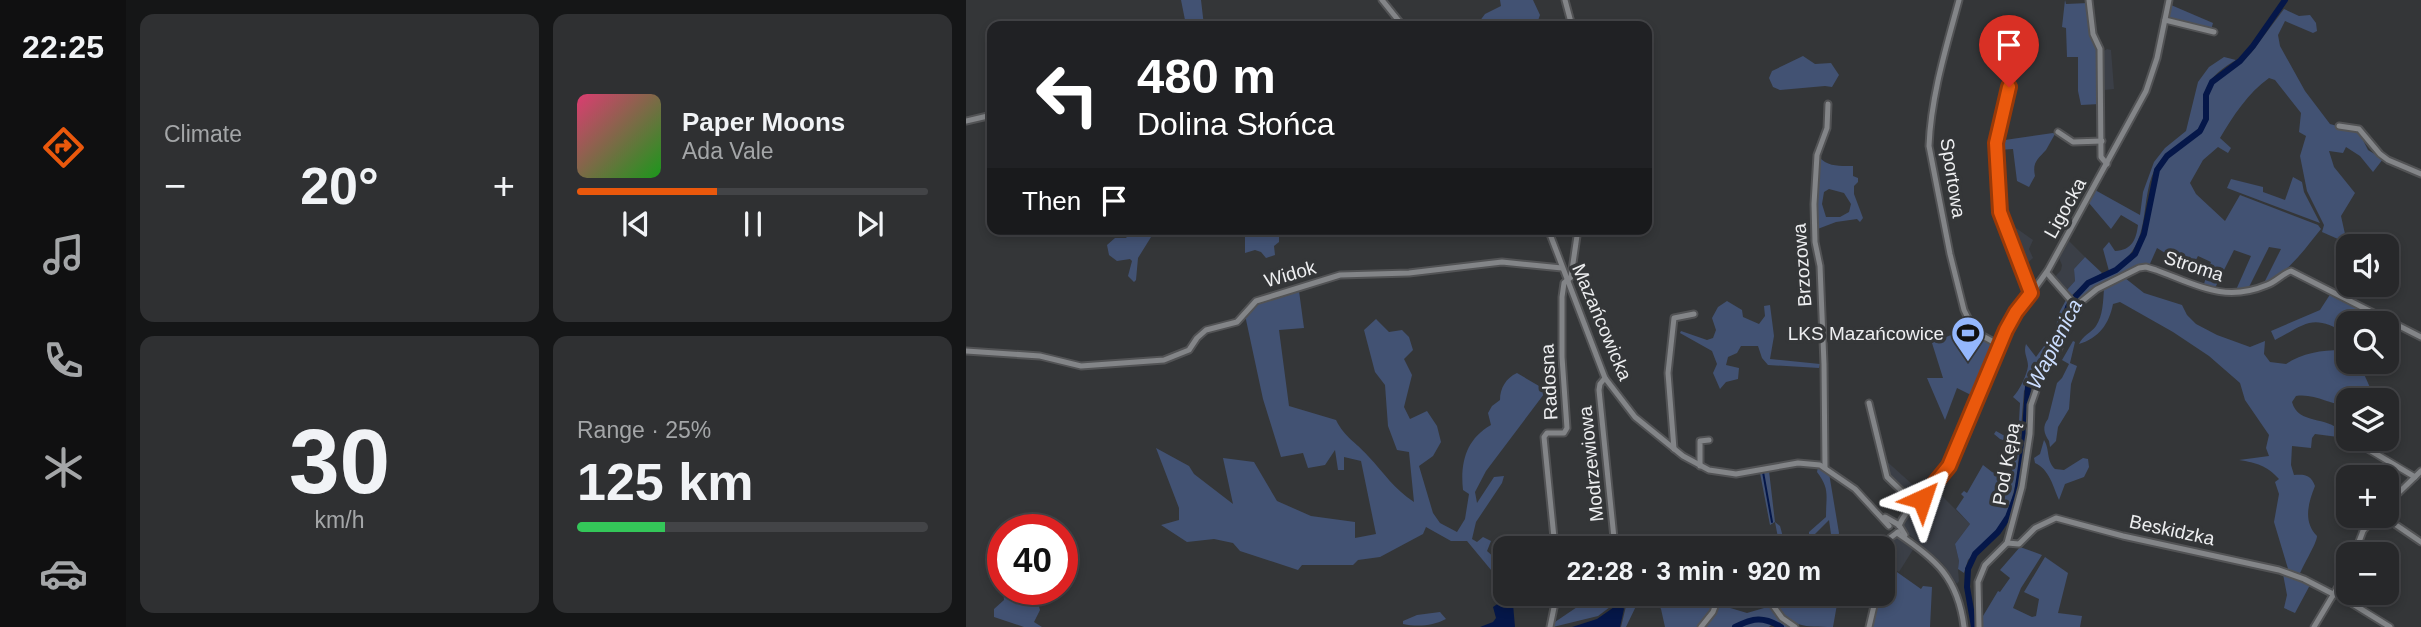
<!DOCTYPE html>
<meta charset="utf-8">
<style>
body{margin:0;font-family:Arial,sans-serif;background:#2f3032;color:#f1f3f6;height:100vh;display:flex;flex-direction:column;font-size:26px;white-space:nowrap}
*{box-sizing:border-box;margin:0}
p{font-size:23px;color:#a4a6a8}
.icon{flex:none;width:38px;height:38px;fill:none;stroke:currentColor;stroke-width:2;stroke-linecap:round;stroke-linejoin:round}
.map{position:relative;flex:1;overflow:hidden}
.panel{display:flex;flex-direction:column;gap:14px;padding:14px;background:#151617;width:840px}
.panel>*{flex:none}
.guide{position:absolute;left:21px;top:21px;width:665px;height:214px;border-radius:14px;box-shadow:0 4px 10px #0003,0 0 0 2px #434447;background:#202124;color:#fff;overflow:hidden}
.fabs{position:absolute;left:1370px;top:234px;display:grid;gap:14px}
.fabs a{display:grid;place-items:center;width:63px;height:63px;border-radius:14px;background:#27282a;box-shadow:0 4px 10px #0003,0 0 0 2px #434447;font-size:35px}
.speed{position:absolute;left:21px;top:514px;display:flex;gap:14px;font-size:35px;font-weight:700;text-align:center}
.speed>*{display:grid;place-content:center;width:91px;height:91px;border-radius:50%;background:#27282a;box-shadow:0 4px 10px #0003,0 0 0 2px #434447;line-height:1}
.speed .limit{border:10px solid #d22;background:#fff;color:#111}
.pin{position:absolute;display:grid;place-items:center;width:60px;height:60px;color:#fff;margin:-72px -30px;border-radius:50% 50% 50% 0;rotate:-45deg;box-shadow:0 0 7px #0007}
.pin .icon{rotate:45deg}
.me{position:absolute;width:77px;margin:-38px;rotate:42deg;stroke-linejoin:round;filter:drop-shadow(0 0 5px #0008)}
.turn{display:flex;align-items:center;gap:24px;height:147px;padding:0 35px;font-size:32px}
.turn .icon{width:91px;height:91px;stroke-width:2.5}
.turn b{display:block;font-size:49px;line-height:60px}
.then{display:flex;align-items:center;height:66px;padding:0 35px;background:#0003;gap:14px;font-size:26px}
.big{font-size:52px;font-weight:700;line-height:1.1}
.panel .widget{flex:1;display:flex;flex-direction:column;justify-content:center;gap:10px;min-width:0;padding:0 24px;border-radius:14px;background:#2f3032}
.panel .dial{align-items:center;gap:0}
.dial b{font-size:91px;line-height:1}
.song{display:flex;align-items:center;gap:21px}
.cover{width:84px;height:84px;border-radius:10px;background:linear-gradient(135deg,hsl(340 70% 55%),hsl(120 70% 35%))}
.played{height:7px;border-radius:4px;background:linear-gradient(90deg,#ea580c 40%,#434447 40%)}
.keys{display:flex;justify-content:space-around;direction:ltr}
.heat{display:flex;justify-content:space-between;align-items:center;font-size:38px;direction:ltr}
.charge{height:10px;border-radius:5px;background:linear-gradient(90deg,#34c759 25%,#434447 0)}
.panel .tiles{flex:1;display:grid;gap:14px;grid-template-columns:repeat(2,1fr)}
.trip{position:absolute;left:527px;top:536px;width:402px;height:70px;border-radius:14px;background:#27282a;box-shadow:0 4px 10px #0003,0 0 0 2px #434447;font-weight:700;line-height:70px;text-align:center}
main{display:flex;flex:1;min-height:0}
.menu{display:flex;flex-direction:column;width:126px;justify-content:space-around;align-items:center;background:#101011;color:#a4a6a8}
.menu .icon{width:49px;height:49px}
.menu .selected{color:#ea580c}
.menu b{font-size:32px;color:#f1f3f6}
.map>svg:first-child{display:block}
.built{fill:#3b3f47}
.green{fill:#425273;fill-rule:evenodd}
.water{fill:#051749}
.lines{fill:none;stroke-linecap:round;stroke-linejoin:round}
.stream{stroke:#051749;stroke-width:2}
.river{stroke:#051749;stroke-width:6}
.minor-casing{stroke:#525355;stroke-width:9}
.minor{stroke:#838588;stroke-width:5}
.route-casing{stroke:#983908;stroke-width:18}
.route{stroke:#ea580c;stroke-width:12}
.labels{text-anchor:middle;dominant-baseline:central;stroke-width:7;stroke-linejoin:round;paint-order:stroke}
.street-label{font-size:19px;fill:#edeef0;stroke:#343638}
.poi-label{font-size:19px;fill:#edeef0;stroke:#343638;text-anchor:end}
.water-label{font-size:21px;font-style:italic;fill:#cbddff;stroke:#343638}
</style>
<main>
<nav class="menu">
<b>22:25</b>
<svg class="icon selected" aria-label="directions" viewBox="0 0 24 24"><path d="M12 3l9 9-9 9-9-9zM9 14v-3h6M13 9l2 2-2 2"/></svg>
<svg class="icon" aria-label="music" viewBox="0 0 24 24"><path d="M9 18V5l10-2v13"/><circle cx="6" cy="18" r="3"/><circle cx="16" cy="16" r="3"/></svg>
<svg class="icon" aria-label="phone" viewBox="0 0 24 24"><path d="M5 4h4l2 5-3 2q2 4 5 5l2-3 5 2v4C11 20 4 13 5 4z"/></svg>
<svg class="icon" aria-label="climate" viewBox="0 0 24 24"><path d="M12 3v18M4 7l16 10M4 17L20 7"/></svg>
<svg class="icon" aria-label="car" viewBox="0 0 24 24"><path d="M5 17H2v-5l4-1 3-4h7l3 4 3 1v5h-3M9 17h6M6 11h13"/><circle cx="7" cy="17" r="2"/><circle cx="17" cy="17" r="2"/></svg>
</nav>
<section class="panel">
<div class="tiles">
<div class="widget"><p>Climate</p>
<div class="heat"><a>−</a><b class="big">20°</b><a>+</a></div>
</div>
<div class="widget">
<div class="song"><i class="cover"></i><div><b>Paper Moons</b><p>Ada Vale</p></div></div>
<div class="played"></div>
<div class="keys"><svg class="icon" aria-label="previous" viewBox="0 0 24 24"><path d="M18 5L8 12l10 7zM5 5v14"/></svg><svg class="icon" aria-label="pause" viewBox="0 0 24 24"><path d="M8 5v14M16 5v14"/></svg><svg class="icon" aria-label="next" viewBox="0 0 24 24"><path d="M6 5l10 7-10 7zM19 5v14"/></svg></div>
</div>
<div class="widget dial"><b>30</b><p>km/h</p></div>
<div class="widget"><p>Range · 25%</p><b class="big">125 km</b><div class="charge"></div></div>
</div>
</section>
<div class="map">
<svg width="1455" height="627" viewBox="0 0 1455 627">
<rect width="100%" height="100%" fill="#343638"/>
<g class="built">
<path d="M1141,49L1145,50L1148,89L1138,90L1136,52Z"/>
<path d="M1050,228L1067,240L1063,249L1067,258L1056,268L1045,238Z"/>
<path d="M1103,241L1119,257L1108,269L1109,281L1100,291L1088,278L1095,270L1096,265L1093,258Z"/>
<path d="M917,458L957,494L949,503L922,477Z"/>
<path d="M969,489L1004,524L989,544L993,561L992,569L993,581L991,584L976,563L940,532L937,527L943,515Z"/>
<path d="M930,536L948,548L933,572L921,565L927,541Z"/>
</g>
<g class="green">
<path d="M215,0H235L238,26H229L228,21L219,20Z"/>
<path d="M534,0H567L574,15L570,26H510L519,14L535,6Z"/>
<path d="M1099,0L1100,4L1122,3L1132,48L1134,104L1115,105L1112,91V57H1101L1100,28L1096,27Z"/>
<path d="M1205,5L1247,23L1245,30L1202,19Z"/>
<path d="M1318,9L1333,16L1344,15L1350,23L1351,31L1347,33L1319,21L1312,35L1314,46L1339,91L1364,124L1389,131L1394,134L1402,150L1417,159L1407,172L1394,156L1380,147L1377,153L1363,151L1368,167L1389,193L1375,216L1381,243L1356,232L1358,225L1341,191L1334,156L1340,136L1333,132L1335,113L1309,80L1303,78C1282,93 1267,116 1254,138L1265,148L1262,153L1252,147L1237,160L1224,183L1230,194L1259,221L1274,195L1352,225L1355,229C1338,250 1322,273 1297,285L1315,249L1303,247L1282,289L1270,290L1285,256L1268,250L1248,290L1237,287L1245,262L1232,256L1225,269L1191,248L1183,266L1132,286L1110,302L1109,300L1123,284L1152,271L1171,254L1179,234L1193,171L1202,158L1236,131L1242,119L1241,95L1247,83L1285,53Z"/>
<path d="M837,56L849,64L865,63L873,75L866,87L859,86L814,90L807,87L803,78L806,71Z"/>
<path d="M1258,57L1270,60C1247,74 1237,83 1237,111C1237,117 1238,121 1234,127C1223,142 1201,149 1190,167C1174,196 1185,233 1160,259C1154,264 1150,269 1143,271L1137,249L1143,242L1149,251C1166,250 1170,240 1172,225L1155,215L1145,229L1123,203L1129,190L1174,215L1177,192L1188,162L1199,148L1220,131L1232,82L1243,67Z"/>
<path d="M1087,133L1089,134C1086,139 1083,145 1080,150C1072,159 1066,162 1069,176L1063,187L1051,181L1047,149L1032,150V141Z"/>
<path d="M853,157C862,167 874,166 887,166V176L892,178V182L888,186V194L897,218L894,222L891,219L870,222L849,230ZM863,189L878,193L885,204L883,212L874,217H860L856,204L858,192Z"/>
<path d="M1327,177L1336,182L1338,192L1354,223L1261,188L1265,179L1297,187V192L1319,200Z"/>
<path d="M167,229H190L172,258L170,280L168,282L162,276L166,261L164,259L151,261L143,255L141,245L149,238H160Z"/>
<path d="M279,229H309L313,235V242L308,246L309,255L300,258L295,252L289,250L279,253Z"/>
<path d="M1119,257L1136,273L1117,285L1105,296L1100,291L1109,281L1108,269Z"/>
<path d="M1159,278L1178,293L1216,305L1221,315L1230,324L1251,335L1284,347L1299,341L1298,354L1304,362L1320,364C1336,353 1356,350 1375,350L1382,363L1398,374L1406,392L1399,401H1382V406C1365,405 1348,393 1330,396L1326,402C1332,425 1362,416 1374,431L1372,437L1349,434L1346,438L1345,448L1326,446L1325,465L1328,475C1339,474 1345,475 1349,486C1342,503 1337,522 1351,536C1351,543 1337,565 1333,576L1323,572L1308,522L1313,494L1309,482L1313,479C1300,465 1291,463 1273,460L1303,456L1300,448L1303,435L1279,400L1274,383L1243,356L1207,332L1154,302L1147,304C1143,324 1133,338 1113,344C1117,335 1125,333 1130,326C1137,315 1137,302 1138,289Z"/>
<path d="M333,291L338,328L313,330L323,406L370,420C379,438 389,441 402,456C419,474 428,489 448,502L443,452L431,450L422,426L419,385L409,372L398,330L410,319L423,332L436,330L443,337L447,350L438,359L446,375L438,407L444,419L461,411L471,426L475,442L467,456L453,466L467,513L474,523L491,532L499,519L503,494L497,490C494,463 500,439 525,425L522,413L526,406L534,400C534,388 540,378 551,373L573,386L578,394L520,471L509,492L511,503L528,477L538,476L536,483L510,522L506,539L511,542L517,537L525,541L521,551L539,567L538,584L535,582L501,541H485L460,527L457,534L414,557L392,560L387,565H336L332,570L274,551L267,543L248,539L221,542L195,525L213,520V508L190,448L223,466L228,474L267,504L257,458L288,462L311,501L345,516L389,522V538L410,534L395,461L378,457V470H372L369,450L359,465L342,468L337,453L315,457L297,399L279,315L288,305Z"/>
<path d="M1365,293L1414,319L1412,324H1382V334C1346,314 1343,322 1309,340L1305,331L1354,310Z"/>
<path d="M1100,300L1103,302L1096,315L1092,335L1058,391L1051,478L1043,511L1034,526L1002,560L998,573L992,569L993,561L989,544L1004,524L990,509L998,497L995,494L998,491L1001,493L1017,465L1026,472L1043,478L1046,476V462L1052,445L1034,439L1028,434L1030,431L1044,439L1052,440L1054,403L1047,397C1053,391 1061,375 1062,366C1062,358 1057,353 1060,344L1070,357L1089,331L1093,313Z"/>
<path d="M761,301L776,310L777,317L793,324L799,316L798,306L804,305L808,336L804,359L854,364L853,368L802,365L796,358L792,346H775L771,353L762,357L760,365L773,368L772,379L760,382L754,389L747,373L751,364L746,351L714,333L715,331L741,340L747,338L750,330L746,318L752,307Z"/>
<path d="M1004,327L1029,346L1009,397L991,388L979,420L961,378H977L966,343Z"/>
<path d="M1107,341L1109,342L1104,363L1111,366L1105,384L1103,409L1092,427L1090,441L1084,447L1083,441C1078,434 1076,426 1082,419L1091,383L1096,378L1103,364L1096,360Z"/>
<path d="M1078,440C1084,449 1080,461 1089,469L1098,470L1117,458L1122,459L1123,467L1118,477L1099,484L1093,500C1087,486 1083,469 1069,463L1068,458L1074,454Z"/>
<path d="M852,467L863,473L873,533L871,548H862L865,534L863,520L847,536L843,535V532L860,517C860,495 864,489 851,472Z"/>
<path d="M803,471L809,522L814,526L820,548H814L809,522L804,525L794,473Z"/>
<path d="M1054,547L1076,555L1055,588L1047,608L1066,617L1070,616L1073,599L1058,592L1079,557L1102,573L1092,613L1116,616L1114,627H1015L1016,622L1014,621L1032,591L1034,592L1044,578L1034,570Z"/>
<path d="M921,565L955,589L957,586L966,587L964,627H906L915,593H917Z"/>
<path d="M1317,574L1344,585L1329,613L1318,608L1321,595Z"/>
<path d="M37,589L41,590L44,599L63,595L71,600L74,610L68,622L76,627H58L28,617V609L38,600Z"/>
<path d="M648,593H747L746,612L733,627H699L695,609L689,599L672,602L660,627H655L660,606L658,601H652L632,616L587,627L586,624L617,603L622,607Z"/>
<path d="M858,593H873L867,627C832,627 826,627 805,600L827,595C838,601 847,603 858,593Z"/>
<path d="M800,598L828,627H810L806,624L803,627H736L751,604L781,613L798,608Z"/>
<path d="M474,612L480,619C467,626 451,627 437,624V621L451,615Z"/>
</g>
<g class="water">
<path d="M540,598L547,604L549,627H514L527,622L530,618L527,607Z"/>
<path d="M651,605H656L658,609L654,627H606L631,619Z"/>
</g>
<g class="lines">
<path class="stream" d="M797,472L806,522"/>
<g class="river">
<path d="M769,627C787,618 797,616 815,627"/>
<path d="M1008,627L1001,587L1002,569L1009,554L1032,532L1042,517L1051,493L1058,447L1062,386L1093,339L1102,307L1110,296L1122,283L1150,270L1169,254L1178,234L1191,170L1201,156L1234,131L1240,119V95L1246,82L1274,61L1287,46L1319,0"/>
</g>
<g class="minor-casing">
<g id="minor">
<path d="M416,0L437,26"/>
<path d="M599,0L606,26"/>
<path d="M993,0C980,48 965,96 963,146L984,254L998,310L1006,326L1015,335L1033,345"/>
<path d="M1123,0L1127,34L1134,49L1135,157L1141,164"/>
<path d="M1199,20L1248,32"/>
<path d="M1055,33L1030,143L1031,168L1034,212L1065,293"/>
<path d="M0,121L26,115"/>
<path d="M1373,126L1393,129L1414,154L1422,160L1455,174"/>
<path d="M1092,132L1107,142L1136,141"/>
<path d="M582,229L639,378L669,417L717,456L743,470L770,474L832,463L854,465L889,489L923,526"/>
<path d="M1081,273L1110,306"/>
<path d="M0,351L74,356L115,366L198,360L223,350L231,338L240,330L271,322L290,301L374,275L443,273L536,262L596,268"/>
<path d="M639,378L634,384L633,390L649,548"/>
<path d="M903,403L921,477L950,505"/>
<path d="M1385,439L1449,477"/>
<path d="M708,449L702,373L708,318L728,314"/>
<path d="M734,466V441L743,440"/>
<path d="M859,467L858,364L854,266L849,242L848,204L851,155L861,128L862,104"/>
<path d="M1421,504L1455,471"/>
<path d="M1417,516L1455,542"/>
<path d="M919,517L933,525L939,535"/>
<path d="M933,526C940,506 971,487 983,466L1043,324L1082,270L1180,91L1191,58L1203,0"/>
<path d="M931,533C970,559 992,578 998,627"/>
<path d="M1041,543L1053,544L1069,528L1090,518L1157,536L1313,570L1338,579L1369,595"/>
<path d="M589,548L578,437L581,433H598L601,428L596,357V297L598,283L605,277L612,229"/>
<path d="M1388,555L1397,531L1409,516"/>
<path d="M917,566L924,538L932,532"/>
<path d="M798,593L816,618L829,627"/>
<path d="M1369,593L1424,627"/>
<path d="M584,627L591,593"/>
<path d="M735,627L747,612L754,593"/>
<path d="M903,627L911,593"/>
<path d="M1013,627L1012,582L1019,565L1041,543L1056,487L1064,434L1065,405L1073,382L1092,350L1110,306L1131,289L1173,268L1180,267L1190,270C1231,285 1258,303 1301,285C1310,282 1316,274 1325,271L1455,337"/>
<path d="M1348,627L1382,570"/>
</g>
</g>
<use href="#minor" class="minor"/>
</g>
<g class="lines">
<g class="route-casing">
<path id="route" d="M956,499L983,466L1040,330L1050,312L1065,293L1034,212L1030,143L1043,87"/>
</g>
<use href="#route" class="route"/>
</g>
<defs>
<g id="stadium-pin" transform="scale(1.75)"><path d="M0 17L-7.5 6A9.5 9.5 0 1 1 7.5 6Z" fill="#94b7fd" stroke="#343638"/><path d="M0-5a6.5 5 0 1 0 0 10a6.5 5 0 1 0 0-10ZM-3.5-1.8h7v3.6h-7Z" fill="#111"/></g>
</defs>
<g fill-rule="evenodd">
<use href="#stadium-pin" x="1002" y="333"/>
</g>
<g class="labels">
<g class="street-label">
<text transform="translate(987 178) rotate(81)">Sportowa</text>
<text transform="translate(1099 208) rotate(-61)">Ligocka</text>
<text transform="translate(836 265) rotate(-94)">Brzozowa</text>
<text transform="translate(1228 266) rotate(18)">Stroma</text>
<text transform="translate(324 274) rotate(-16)">Widok</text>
<text transform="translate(636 322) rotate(67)">Mazańcowicka</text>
<text transform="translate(583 382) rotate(-93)">Radosna</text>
<text transform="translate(625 464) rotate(-96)">Modrzewiowa</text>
<text transform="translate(1040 464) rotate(-80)">Pod Kępą</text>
<text transform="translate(1206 530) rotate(12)">Beskidzka</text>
</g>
<g class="poi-label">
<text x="978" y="333">LKS Mazańcowice</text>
</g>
<g class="water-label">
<text transform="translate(1088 344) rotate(-63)">Wapienica</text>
</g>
</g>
</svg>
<div class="fabs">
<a><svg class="icon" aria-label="sound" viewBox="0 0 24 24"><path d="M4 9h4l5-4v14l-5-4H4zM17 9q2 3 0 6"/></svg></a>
<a><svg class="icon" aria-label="search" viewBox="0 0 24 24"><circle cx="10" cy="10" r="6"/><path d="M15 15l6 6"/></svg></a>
<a><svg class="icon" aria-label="layers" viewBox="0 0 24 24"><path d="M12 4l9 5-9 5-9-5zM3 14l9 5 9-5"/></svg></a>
<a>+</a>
<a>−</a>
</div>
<div class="speed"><div class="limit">40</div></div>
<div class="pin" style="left:1043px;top:87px;background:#d93025"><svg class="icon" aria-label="arrive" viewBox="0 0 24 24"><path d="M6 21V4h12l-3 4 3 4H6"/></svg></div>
<svg class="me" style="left:956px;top:499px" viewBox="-20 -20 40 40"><path d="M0-17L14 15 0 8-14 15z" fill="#ea580c" stroke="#fff" stroke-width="4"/></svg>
<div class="trip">22:28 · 3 min · 920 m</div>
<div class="guide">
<div class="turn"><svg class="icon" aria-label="left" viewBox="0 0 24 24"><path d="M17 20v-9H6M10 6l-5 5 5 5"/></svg><div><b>480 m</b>Dolina Słońca</div></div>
<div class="then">Then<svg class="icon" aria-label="arrive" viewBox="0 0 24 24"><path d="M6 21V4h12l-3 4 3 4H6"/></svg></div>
</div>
</div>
</main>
